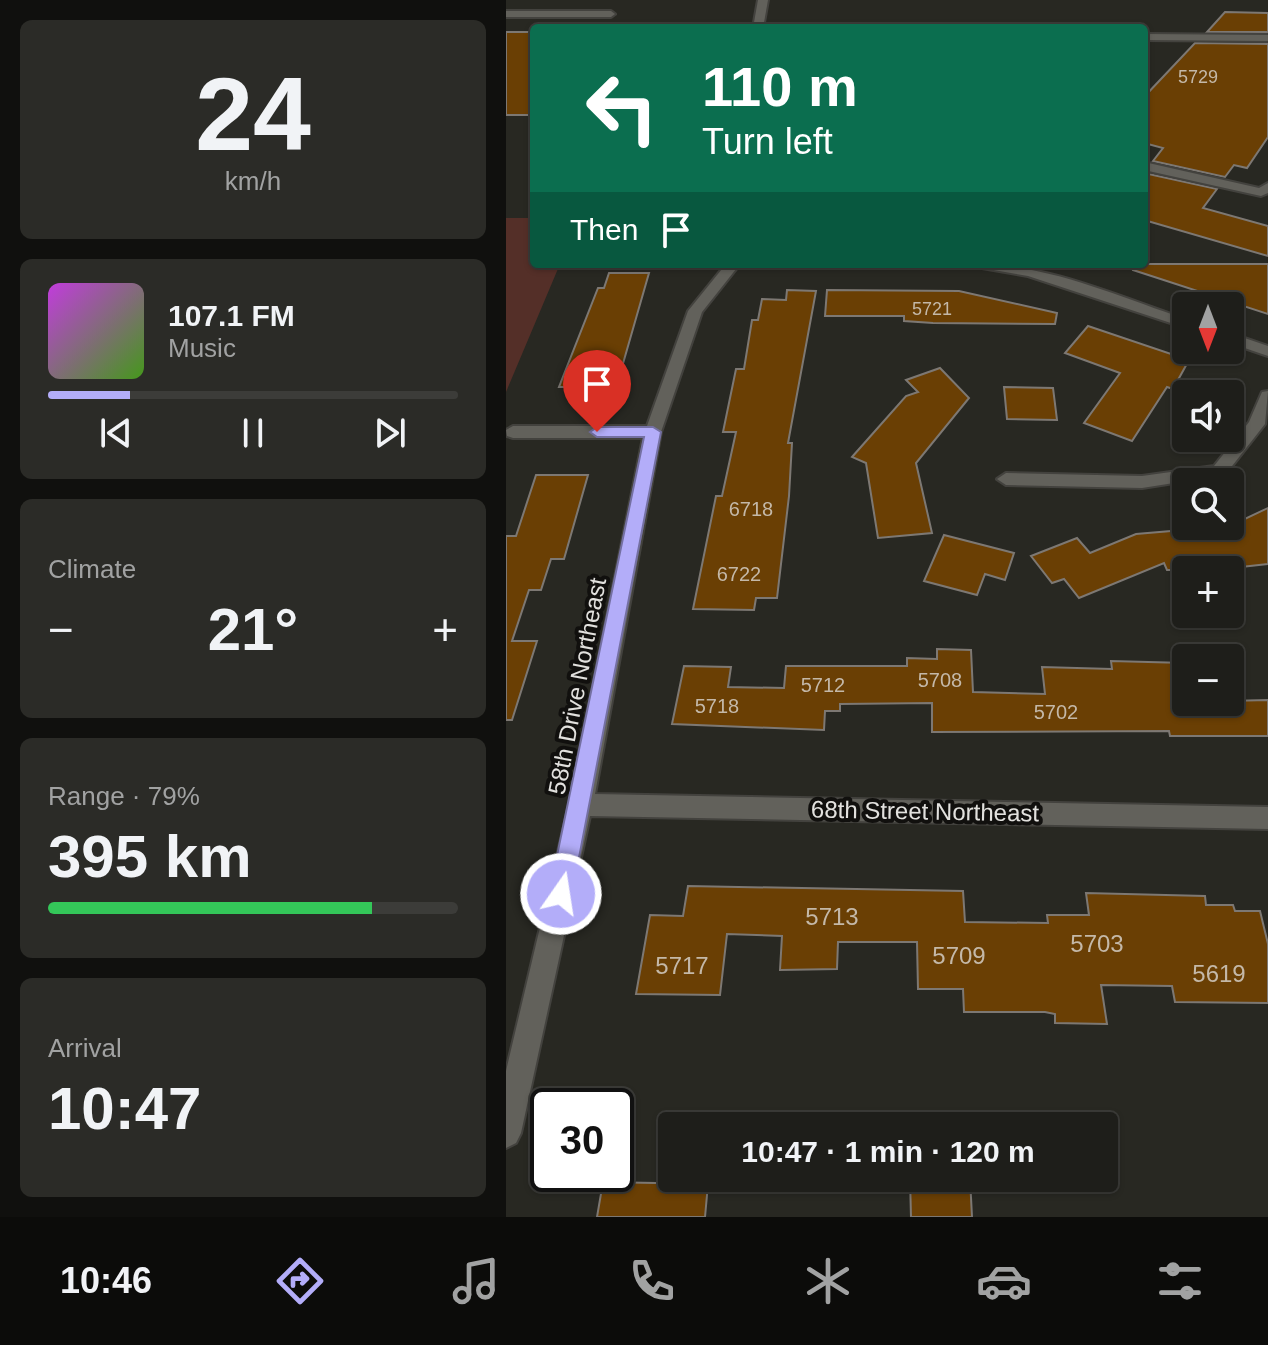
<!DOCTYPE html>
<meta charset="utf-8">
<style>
body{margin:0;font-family:Arial,sans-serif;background:#2b2b27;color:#f1f3f6;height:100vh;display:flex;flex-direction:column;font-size:30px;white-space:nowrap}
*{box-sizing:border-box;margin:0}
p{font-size:26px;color:#a1a2a2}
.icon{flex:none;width:44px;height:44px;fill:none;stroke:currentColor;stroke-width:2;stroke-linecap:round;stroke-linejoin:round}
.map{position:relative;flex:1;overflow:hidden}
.sheet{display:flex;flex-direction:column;gap:20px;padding:20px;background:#10100e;width:506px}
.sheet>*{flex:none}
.hud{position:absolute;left:24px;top:24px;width:618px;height:244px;border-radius:8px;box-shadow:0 2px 6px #0004,0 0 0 2px #3c3c39;background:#0b6e4f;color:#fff;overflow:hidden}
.needle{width:52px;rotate:180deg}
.fabs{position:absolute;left:666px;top:292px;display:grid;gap:16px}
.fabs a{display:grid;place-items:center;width:72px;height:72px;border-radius:8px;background:#1e1e1a;box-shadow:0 2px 6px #0004,0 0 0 2px #3c3c39;font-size:40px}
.speed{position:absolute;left:24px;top:1088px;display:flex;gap:16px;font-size:40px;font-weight:700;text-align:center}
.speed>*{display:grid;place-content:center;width:104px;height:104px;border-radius:50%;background:#1e1e1a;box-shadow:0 2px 6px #0004,0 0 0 2px #3c3c39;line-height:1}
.speed .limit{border:4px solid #111;border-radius:12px;background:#fff;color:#111}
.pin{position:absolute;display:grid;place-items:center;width:68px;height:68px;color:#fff;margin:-82px -34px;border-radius:50% 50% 50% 0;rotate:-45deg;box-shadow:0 0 8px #0007}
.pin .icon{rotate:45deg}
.me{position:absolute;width:88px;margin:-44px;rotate:13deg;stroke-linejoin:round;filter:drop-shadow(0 0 6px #0008)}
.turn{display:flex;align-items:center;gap:28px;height:168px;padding:0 40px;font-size:36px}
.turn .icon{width:104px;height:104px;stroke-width:2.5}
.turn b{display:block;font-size:56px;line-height:68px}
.then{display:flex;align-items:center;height:76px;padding:0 40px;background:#0003;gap:16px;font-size:30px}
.big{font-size:60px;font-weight:700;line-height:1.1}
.sheet .card{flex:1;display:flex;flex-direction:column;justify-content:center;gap:12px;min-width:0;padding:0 28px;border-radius:12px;background:#2b2b27}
.sheet .dial{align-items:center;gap:0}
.dial b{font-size:104px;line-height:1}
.song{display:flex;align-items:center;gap:24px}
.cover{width:96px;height:96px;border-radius:12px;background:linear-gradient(135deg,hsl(290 70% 55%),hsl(100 70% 35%))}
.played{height:8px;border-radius:4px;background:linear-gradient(90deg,#b3adf9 20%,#3c3c39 20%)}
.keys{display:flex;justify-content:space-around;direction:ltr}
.heat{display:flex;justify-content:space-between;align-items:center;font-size:44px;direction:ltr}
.charge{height:12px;border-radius:6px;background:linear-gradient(90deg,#34c759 79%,#3c3c39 0)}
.trip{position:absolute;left:152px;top:1112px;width:460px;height:80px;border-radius:8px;background:#1e1e1a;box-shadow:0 2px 6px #0004,0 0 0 2px #3c3c39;font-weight:700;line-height:80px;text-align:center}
.menu{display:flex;height:128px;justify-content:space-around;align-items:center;background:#0c0c0a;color:#a1a2a2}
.menu .icon{width:56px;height:56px}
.menu .current{color:#b3adf9}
.menu b{font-size:36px;color:#f1f3f6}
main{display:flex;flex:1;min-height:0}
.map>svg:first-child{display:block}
.green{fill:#542f28}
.building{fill:#6a3f04;stroke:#7d7873;stroke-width:2}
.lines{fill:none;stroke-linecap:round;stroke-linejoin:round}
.lane-casing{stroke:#43423e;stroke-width:4}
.street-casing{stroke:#43423e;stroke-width:4}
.lane{fill:#62615b;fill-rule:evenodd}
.street{fill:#62615b;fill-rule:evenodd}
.route{fill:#b3adf9;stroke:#7470a2;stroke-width:2}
.labels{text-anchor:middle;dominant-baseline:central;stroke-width:8;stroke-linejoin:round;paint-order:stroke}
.far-number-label{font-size:18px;fill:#c4b8a8}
.number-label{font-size:20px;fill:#c4b8a8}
.street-label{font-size:24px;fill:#e2e1de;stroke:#11100e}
.near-number-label{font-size:24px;fill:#c4b8a8}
</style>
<main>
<section class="sheet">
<div class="card dial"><b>24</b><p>km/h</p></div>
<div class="card">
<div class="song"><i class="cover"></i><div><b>107.1 FM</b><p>Music</p></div></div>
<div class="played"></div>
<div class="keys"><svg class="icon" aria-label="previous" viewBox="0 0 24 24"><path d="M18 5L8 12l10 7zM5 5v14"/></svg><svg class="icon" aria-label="pause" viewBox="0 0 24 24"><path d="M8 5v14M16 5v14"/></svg><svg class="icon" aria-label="next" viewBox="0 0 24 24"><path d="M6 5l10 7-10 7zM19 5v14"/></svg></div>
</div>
<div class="card"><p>Climate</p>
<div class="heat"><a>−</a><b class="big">21°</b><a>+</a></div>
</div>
<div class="card"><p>Range · 79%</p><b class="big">395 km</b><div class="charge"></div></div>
<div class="card"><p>Arrival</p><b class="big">10:47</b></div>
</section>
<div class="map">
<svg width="762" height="1217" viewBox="0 0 762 1217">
<rect width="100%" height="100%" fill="#282822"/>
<path class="green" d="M0,218H28V264H54L0,392Z"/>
<g class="building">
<path d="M719,12L762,13V32H701Z"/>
<rect x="0" y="32" width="28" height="83"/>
<path d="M689,43L762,44V137L741,168L728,165L719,177L647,161L657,148L638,143V97Z"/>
<path d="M638,173L711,189L697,208L762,226V256L638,220Z"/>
<path d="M628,264H762V314L627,270Z"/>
<path d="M103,273H143L114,374L103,378L100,387H53L92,288H98Z"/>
<path d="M281,290L310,291L282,443H286L283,496L271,598H250L248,610L187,609L210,496H216L230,432H217L230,369H238L246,320H252L256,299L280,300Z"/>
<path d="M321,290L453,291L551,313L549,324L427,323L398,321V316H319Z"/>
<path d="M582,326L683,360L667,389L661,387L626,441L578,423L614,373L559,353Z"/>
<path d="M434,368L463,398L410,463L426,533L372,538L360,463L346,457L400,396L412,392L400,380Z"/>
<path d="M498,387L547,388L551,420L501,419Z"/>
<path d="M30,475H82L58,559H45L35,590H23L6,641H31L6,720H0V536H10Z"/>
<path d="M762,508V564L708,570H661L658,563L573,598L558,579L546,583L525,556L571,538L584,553L630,534L724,526Z"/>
<path d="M438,535L508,553L499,580L479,574L471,595L418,581Z"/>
<path d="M431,649L465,650L467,692L539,694L536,667L606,669L605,661L680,663V702L762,700V736H664L663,731L426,732V703L334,704V711H319L318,730L166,724L178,666L225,667L222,687L278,688L280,666H401V658L431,659Z"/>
<path d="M182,886L457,891L459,922L542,923L541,915H583L580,893L699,896L700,905H727L729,911H754L762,944V1003L669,1002L666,986L595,985L601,1024L549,1023V1014L539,1012H458L457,989H412L411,942H332L331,969L274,970L276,936L221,934L214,995L130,994L144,915L177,916Z"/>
<path d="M404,1178H464L466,1217H405Z"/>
<path d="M97,1182L202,1184L199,1217H91Z"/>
</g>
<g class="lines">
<g class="lane-casing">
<path id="lane" d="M0,11H105L109,14L105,17H0Z"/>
</g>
<g class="street-casing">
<g id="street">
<path d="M252,0H262L257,28H247Z"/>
<path d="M638,34L762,35V41L638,40Z"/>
<path d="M638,162L753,188L762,183V193L755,196L638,170Z"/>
<path d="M220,264H234L196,312L155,432L89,794L762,807V829L84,816L15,1133L10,1143L0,1148V1071L63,805L137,438H7L1,436L0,430L7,426H141L182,311Z"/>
<path d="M469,264C542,264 611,296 680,319V328L522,276L476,268Z"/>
<path d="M724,333L762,346V356L724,343Z"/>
<path d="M762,391L759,424L719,475L636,488L500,485L491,479L500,473L636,476L708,466L743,422L756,392Z"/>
</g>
</g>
<use href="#lane" class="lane"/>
<use href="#street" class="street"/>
</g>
<path class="route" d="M147,427L155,432L66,894L63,902L55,906L47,902L43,894L138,437H91L84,432L91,427Z"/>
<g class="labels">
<g class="far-number-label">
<text x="692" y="77">5729</text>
<text x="426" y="309">5721</text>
</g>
<g class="number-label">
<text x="245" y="509">6718</text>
<text x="233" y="574">6722</text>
<text x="434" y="680">5708</text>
<text x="317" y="685">5712</text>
<text x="211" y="706">5718</text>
<text x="550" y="712">5702</text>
</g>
<g class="street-label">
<text transform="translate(71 686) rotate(-79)">58th Drive Northeast</text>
<text transform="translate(419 811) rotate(1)">68th Street Northeast</text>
</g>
<g class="near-number-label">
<text x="326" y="916">5713</text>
<text x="591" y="943">5703</text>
<text x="453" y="955">5709</text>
<text x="176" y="965">5717</text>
<text x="713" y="973">5619</text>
</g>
</g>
</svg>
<div class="fabs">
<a><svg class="needle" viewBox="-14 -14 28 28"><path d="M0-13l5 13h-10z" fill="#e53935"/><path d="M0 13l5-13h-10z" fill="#a1a2a2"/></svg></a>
<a><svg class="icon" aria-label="sound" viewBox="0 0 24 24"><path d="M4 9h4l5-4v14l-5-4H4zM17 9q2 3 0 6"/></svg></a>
<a><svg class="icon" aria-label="search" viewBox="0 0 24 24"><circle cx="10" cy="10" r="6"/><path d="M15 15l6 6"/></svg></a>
<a>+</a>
<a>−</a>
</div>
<div class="speed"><div class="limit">30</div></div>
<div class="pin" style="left:91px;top:432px;background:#d93025"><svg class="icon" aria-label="arrive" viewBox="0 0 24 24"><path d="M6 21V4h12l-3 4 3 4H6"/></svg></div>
<svg class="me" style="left:55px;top:894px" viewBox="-20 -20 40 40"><circle r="17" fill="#b3adf9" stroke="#fff" stroke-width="3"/><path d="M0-11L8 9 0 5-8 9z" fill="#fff"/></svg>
<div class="trip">10:47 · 1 min · 120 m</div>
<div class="hud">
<div class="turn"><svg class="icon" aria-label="left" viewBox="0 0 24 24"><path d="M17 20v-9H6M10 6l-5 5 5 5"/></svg><div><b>110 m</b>Turn left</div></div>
<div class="then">Then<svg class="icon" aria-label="arrive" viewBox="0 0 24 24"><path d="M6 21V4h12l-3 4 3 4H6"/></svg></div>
</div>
</div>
</main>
<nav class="menu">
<b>10:46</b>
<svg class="icon current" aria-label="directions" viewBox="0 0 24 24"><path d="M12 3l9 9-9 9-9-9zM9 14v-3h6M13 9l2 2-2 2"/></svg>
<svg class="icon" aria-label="music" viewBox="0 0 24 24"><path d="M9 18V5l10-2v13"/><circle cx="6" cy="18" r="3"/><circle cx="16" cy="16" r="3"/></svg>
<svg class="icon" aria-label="phone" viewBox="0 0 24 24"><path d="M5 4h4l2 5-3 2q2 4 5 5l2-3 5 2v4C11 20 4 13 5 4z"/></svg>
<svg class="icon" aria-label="climate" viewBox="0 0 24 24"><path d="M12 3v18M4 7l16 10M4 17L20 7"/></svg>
<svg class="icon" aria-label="car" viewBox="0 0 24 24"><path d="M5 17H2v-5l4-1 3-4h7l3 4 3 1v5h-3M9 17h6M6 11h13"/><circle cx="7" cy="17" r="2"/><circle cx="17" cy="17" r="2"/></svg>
<svg class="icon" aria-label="filters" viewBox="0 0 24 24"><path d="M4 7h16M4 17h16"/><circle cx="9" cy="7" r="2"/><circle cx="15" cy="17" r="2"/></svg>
</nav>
